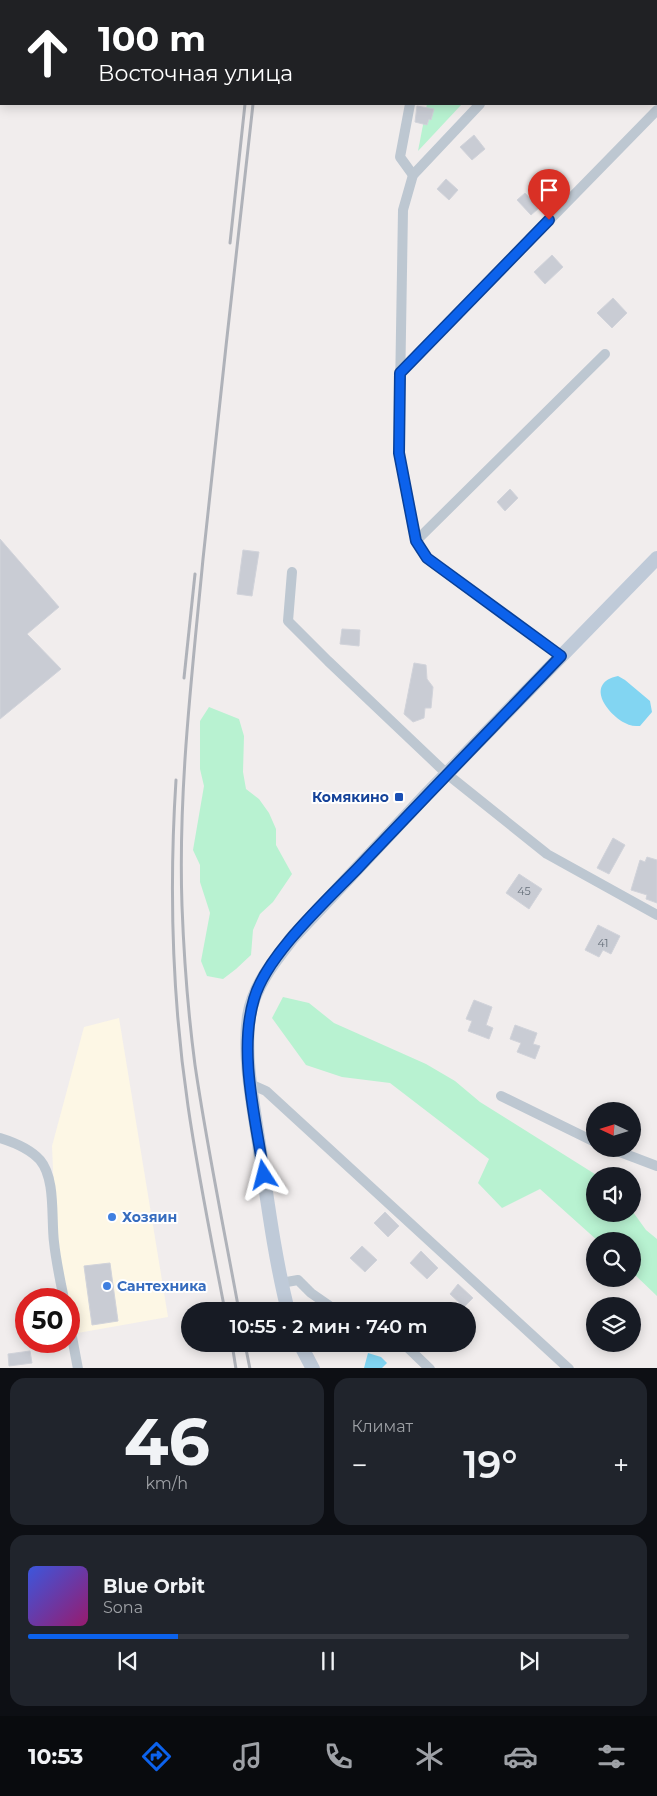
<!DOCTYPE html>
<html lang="ru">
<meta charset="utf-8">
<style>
body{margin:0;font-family:Montserrat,sans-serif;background:#20242c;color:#f1f3f6;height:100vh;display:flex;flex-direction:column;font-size:19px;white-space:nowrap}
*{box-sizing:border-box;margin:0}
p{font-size:16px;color:#9ea1a6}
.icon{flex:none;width:28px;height:28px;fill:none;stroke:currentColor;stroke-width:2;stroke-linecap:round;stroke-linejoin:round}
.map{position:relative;height:1368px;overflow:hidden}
.panel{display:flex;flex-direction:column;gap:10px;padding:10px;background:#0d0f14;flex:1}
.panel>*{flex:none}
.hud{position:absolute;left:0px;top:0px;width:658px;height:105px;box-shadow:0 2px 12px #0003;background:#202124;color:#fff;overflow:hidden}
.needle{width:32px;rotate:274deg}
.buttons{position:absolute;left:586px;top:1102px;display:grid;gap:10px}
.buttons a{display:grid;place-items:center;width:55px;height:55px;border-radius:50%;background:#171b24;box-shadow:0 2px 12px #0003;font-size:25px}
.speed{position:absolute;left:15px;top:1288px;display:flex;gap:10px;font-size:25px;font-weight:700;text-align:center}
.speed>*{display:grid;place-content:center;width:65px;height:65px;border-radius:50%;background:#171b24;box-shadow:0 2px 12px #0003;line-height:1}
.speed .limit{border:8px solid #d22;background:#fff;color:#111}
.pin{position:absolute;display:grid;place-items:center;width:42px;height:42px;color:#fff;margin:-51px -21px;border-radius:50% 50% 50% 0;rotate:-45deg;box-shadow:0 0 5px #0007}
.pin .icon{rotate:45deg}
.me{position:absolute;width:55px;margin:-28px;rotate:351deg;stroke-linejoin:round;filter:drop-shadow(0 0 4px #0008)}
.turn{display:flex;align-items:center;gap:18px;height:105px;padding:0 15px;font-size:22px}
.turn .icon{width:65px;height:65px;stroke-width:2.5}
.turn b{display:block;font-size:35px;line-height:42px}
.big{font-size:38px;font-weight:600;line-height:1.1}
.panel .widget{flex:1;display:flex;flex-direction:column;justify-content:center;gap:8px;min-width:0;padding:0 18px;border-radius:15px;background:#20242c}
.panel .dial{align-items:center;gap:0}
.dial b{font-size:65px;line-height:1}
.song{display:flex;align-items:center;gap:15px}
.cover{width:60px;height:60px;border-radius:8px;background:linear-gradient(135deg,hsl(230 70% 55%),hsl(320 70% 35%))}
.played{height:5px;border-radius:2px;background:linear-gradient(90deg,#0c62ec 25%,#363941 25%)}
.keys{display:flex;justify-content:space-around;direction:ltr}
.heat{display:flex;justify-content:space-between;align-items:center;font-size:28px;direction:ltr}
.panel .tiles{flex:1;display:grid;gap:10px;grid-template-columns:1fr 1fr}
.widget:last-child{grid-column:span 2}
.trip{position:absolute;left:181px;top:1302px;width:295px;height:50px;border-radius:25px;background:#171b24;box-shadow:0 2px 12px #0003;font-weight:600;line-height:50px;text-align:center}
.tab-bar{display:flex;height:80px;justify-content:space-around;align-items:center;background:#090b0e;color:#9ea1a6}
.tab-bar .icon{width:35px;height:35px}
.tab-bar .selected{color:#0c62ec}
.tab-bar b{font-size:22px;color:#f1f3f6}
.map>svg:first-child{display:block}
.commercial{fill:#fdf7e5}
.green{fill:#b8f2d1}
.water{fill:#82d5f2}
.building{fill:#c9ccd4;stroke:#d1d3da}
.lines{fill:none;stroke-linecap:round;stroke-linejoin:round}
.minor{stroke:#bdc7d1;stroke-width:10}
.secondary{stroke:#bfcad8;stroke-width:14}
.rail{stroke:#afb2b9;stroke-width:3}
.route-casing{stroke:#084099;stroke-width:12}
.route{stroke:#0c62ec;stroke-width:9}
.transit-dot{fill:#1a4fb4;stroke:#fff;stroke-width:2}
.shop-dot{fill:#3f7fe0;stroke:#fff;stroke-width:2}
.labels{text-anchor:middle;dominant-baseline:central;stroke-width:4;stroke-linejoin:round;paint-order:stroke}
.number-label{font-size:11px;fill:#666f7a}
.transit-label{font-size:14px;font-weight:bold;fill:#164399;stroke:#fff;text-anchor:end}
.shop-label{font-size:14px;font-weight:bold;fill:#366cbe;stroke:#fff;text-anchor:start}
</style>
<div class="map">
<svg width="657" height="1369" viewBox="0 0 657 1369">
<rect width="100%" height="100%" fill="#f1eded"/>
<path class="commercial" d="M119,1018L168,1317L72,1334L69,1321V1299L57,1263L52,1146L84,1027Z"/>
<g class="green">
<path d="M446,0H558L446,1Z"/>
<path d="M427,104H462L418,151Z"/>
<path d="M209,707L239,719L244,736L243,772L246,789L259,799L269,813L276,829V845L292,874L273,902L260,914L253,930L251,955L236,969L223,979L207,976L201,961L210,913L200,882V865L193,850L204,786L200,769V721Z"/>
<path d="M283,997L309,1003L334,1023L426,1064L455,1081L480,1102L598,1176H595V1214H632L633,1212L646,1230L657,1239V1296L633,1273L632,1241H598L540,1189L502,1208L478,1183L489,1159L390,1083L342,1077L306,1065L272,1018Z"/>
</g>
<g class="water">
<path d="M618,676L625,680L650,701L652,712L640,726C635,726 630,726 625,723C606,713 585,683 618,676Z"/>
<path d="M368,1353L381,1357L387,1363L382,1368H364Z"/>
</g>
<g class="building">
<path d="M417,106L434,109L431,120L429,119L427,125L415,122Z"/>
<path d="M474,135L485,149L472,160L460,147Z"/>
<path d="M446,179L458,190L449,200L437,189Z"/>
<path d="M525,193L539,208L531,215L517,200Z"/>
<path d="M552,255L563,267L545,284L534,272Z"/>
<path d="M613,298L627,313L612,328L597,313Z"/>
<path d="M510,489L518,498L505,511L497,502Z"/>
<path d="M0,539L59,607L27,634L61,669L0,719Z"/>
<path d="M243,550L259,552L252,596L237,594Z"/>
<path d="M342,629L360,630L359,646L340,644Z"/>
<path d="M414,663L426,665L427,679L433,687L431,708H425L424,718L413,722L404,714Z"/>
<path d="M613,838L625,845L609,874L597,868Z"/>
<path d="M647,857L657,860V903L646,899L647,895L631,890L640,860L645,862Z"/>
<path d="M519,874L542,889L529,909L506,893Z"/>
<path d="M598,925L620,936L611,954L603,950L599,957L585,950Z"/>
<path d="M474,1000L492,1007L486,1025L493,1028L489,1039L468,1031L472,1021L466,1019Z"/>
<path d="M515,1025L537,1033L533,1044L540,1046L535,1059L517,1052L521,1043L510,1039Z"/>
<path d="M385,1212L399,1226L388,1237L374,1223Z"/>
<path d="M362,1246L377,1260L365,1272L350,1258Z"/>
<path d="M421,1251L438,1268L427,1279L410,1263Z"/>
<path d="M110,1263L118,1321L92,1325L84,1266Z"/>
<path d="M458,1284L473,1298L464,1307L450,1294Z"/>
<path d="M30,1351L32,1363L9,1366L8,1354Z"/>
</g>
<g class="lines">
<g class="minor">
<path d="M430,1V0"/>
<path d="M577,1L579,0"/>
<path d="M410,104L400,157L413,175"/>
<path d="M480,104L413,175L403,210L399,453L416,541L427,559L561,656"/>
<path d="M400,373L657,110"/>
<path d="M416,541L605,354"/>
<path d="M292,572L288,621L328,661L447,774L547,854L657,915"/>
<path d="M250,1084L266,1091L569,1369"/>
<path d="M501,1096L595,1142"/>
<path d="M0,1138C13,1142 30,1149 40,1160C56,1179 51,1218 54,1242C56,1261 60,1280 64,1299"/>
<path d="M612,1149L657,1166"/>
<path d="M281,1283L298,1280L311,1293L334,1309L363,1311"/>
<path d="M69,1321L78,1369"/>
<path d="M404,1344L430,1369"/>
</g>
<g class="secondary">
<path d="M288,1311C275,1259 268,1205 260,1151C254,1107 243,1060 249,1016C254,985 275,960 293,937L427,794L657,558"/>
<path d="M300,1344L313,1369"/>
</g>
<g class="rail">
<path d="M256,1L257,0"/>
<path d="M265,1V0"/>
<path d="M230,243L245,104"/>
<path d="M184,678L195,574"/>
<path d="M176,780C169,889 172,998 188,1106C198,1175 212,1243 225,1311"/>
<path d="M239,1311C224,1229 207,1147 195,1065C188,1012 184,959 182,906C178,790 192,675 203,559C219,407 236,256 253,104"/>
<path d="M232,1344L236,1369"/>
<path d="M245,1344L250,1369"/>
</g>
</g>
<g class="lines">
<g class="route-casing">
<path id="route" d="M264,1175C256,1120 238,1053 254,999C266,956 325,902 357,869C424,798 493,727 561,656L427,558L416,541L399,453L400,373L549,220"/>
</g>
<use href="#route" class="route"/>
</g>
<rect class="transit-dot" x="394" y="792" width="10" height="10" rx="2.5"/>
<g class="shop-dot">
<circle cx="112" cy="1217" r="5"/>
<circle cx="107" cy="1286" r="5"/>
</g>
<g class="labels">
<g class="number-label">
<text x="524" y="891">45</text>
<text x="603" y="943">41</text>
</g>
<g class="transit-label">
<text x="389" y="797">Комякино</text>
</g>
<g class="shop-label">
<text x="122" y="1217">Хозяин</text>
<text x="117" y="1286">Сантехника</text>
</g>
</g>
</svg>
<div class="buttons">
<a><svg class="needle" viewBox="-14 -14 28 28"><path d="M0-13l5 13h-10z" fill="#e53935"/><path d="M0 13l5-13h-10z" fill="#9ea1a6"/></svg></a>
<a><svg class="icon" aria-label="sound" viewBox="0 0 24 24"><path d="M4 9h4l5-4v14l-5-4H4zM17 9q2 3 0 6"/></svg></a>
<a><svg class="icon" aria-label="search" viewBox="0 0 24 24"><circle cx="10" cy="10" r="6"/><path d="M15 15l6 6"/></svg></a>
<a><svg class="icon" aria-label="layers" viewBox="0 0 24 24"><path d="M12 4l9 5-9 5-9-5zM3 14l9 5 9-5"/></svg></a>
</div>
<div class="speed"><div class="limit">50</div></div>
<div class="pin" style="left:549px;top:220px;background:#d93025"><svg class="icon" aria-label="arrive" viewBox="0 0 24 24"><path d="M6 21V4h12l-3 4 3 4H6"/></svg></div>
<svg class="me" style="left:264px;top:1175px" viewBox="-20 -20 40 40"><path d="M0-17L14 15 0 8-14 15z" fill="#0c62ec" stroke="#fff" stroke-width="4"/></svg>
<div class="trip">10:55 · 2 мин · 740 m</div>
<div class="hud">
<div class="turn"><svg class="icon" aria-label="ahead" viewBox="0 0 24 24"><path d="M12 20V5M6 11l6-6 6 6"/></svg><div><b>100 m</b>Восточная улица</div></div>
</div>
</div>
<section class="panel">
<div class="tiles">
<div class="widget dial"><b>46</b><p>km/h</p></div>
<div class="widget"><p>Климат</p>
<div class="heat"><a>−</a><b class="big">19°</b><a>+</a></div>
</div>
<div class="widget">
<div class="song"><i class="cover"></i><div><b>Blue Orbit</b><p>Sona</p></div></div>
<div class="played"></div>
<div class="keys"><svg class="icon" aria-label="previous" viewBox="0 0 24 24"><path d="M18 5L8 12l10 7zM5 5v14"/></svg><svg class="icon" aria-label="pause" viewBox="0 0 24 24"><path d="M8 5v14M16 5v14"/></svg><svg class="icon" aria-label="next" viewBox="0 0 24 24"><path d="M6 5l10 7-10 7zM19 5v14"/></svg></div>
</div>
</div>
</section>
<nav class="tab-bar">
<b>10:53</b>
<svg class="icon selected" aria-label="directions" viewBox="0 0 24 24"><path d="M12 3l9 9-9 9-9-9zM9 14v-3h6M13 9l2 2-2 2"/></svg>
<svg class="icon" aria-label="music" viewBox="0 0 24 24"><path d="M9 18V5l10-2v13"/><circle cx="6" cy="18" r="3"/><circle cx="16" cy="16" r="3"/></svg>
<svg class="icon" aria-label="phone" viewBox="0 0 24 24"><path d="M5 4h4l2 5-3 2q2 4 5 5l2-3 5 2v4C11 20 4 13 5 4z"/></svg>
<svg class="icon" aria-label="climate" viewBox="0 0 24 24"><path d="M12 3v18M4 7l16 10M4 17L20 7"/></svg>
<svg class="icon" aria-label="car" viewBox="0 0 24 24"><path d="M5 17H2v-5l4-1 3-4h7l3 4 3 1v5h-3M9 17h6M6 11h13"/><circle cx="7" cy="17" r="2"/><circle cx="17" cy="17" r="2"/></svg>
<svg class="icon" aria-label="filters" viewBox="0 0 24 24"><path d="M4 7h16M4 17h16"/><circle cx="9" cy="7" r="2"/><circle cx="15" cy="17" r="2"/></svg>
</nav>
